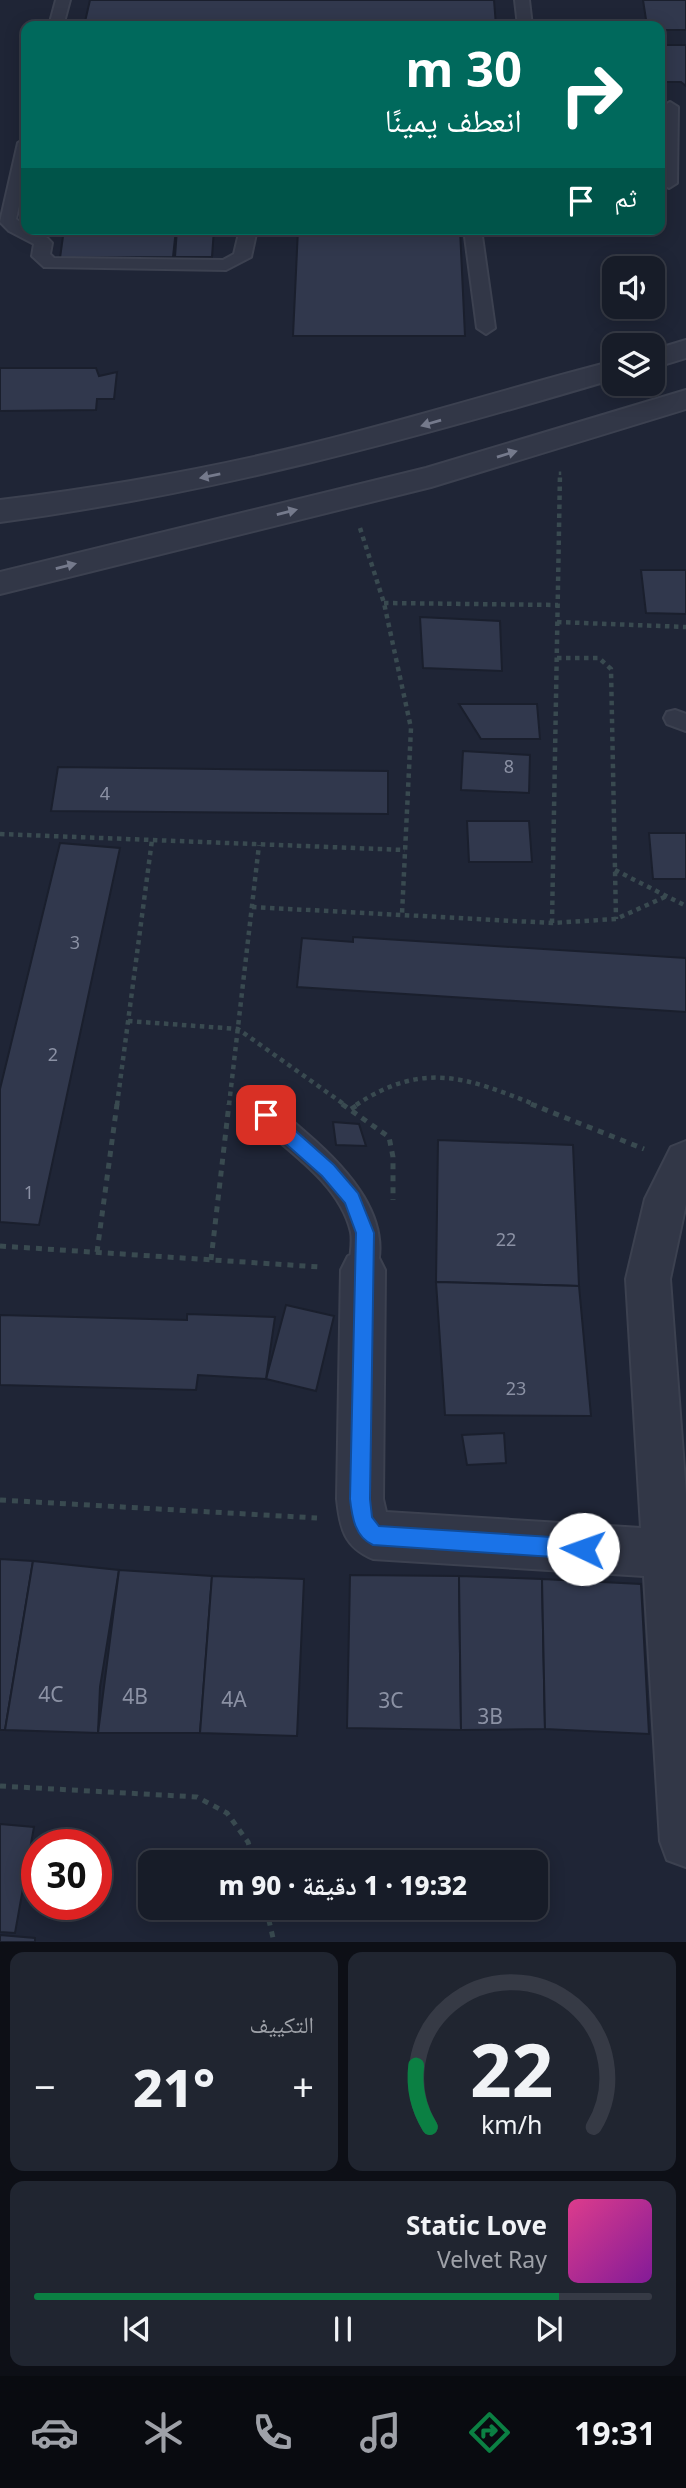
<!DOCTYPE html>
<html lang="ar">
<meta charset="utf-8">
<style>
body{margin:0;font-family:"Noto Sans","Noto Naskh Arabic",sans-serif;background:#202530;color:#f1f3f6;direction:rtl;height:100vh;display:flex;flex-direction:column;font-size:26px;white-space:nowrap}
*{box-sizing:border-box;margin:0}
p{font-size:23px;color:#9ea1a8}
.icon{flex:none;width:38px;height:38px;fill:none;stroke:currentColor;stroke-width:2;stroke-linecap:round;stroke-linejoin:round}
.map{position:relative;height:1942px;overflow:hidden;direction:ltr}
.drawer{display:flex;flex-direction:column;gap:10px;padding:10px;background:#0d0f16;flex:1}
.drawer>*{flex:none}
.guide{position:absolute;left:21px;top:21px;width:644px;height:214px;border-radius:14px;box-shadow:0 4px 18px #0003,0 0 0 2px #363a45;direction:rtl;background:#00695c;color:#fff;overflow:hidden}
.tools{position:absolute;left:602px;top:256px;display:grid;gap:14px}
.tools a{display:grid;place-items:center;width:63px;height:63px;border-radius:14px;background:#171c28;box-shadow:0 4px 18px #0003,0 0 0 2px #363a45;font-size:35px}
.speed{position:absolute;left:21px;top:1829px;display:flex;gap:14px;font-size:35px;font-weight:700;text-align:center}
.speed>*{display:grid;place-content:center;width:91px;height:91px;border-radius:50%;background:#171c28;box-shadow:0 4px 18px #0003,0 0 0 2px #363a45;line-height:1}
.speed .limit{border:10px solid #d22;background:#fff;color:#111}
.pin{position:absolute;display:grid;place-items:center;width:60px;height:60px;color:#fff;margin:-30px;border-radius:14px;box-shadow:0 4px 10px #0006}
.me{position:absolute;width:77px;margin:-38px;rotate:273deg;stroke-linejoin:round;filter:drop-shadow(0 0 5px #0008)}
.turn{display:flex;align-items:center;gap:24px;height:147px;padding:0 28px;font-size:32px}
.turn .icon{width:91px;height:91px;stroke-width:2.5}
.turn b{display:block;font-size:49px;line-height:60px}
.then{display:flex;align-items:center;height:66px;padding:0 28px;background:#0003;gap:14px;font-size:26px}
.big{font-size:52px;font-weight:800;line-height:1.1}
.drawer .tile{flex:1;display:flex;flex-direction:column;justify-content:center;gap:10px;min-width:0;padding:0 24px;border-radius:14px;background:#202530}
.drawer .dial{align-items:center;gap:0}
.dial svg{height:182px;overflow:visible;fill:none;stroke:#363a45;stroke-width:7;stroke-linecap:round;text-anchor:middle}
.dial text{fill:#f1f3f6;stroke:none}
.song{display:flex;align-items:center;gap:21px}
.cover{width:84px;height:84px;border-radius:10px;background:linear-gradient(135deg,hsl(330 70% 55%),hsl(290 70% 35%))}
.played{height:7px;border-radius:4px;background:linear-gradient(90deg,#0b8043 85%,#363a45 85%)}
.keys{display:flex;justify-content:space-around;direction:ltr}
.heat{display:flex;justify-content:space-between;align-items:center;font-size:38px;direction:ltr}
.drawer .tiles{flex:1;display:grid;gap:10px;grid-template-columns:1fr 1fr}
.tile:last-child{grid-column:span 2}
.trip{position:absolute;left:138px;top:1850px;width:410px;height:70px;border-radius:14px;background:#171c28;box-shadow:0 4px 18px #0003,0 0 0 2px #363a45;font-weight:800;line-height:70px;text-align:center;direction:rtl}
.menu{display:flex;height:112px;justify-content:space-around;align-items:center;background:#090b10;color:#9ea1a8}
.menu .icon{width:49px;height:49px}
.menu .selected{color:#0b8043}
.menu b{font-size:32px;color:#f1f3f6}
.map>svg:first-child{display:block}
.building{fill:#31384d;stroke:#1a1f2d;stroke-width:2}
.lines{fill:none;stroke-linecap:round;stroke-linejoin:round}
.service-casing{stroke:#3c4150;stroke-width:4}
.minor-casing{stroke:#3c4150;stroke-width:4}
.tertiary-casing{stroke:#3c4150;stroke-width:4}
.path-far2{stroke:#394a50;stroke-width:2.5;stroke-dasharray:3.5 3.5;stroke-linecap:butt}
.path-far1{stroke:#394a50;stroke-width:4.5;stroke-dasharray:4.5 4.5;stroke-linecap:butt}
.path{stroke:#394a50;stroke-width:5;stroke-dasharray:6 6;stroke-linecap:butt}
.service{fill:#323747;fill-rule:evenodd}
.minor{fill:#323747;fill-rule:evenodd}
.tertiary{fill:#323747;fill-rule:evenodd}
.oneway{fill:#757a8c}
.route{fill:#1a73e8;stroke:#114b97;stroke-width:2}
.labels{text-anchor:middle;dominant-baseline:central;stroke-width:7;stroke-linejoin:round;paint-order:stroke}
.number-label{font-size:18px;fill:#8b91a4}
.near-number-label{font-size:21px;fill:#8b91a4}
</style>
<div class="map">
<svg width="686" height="1942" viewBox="0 0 686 1942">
<rect width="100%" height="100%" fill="#1f2536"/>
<g class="building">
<path d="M90,0H494L496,26H84Z"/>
<path d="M643,0H686V30H660V26H647Z"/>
<path d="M660,45H686V86L681,82H660Z"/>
<path d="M64,229H176L173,257L60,258Z"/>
<path d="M177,229H214L212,257H175Z"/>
<path d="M298,229H460L465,336H293Z"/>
<path d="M0,368H96L99,376L117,372L114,399H97L96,410L0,411Z"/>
<path d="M641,570H686V614L646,613Z"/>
<path d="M420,617L500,621L502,671L423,668Z"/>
<path d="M459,704H537L540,739H481Z"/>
<path d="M463,751L530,755L529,793L461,790Z"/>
<path d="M58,767L388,771V814L51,811Z"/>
<path d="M467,821H529L532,862H469Z"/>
<path d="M649,833H686V879H653Z"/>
<path d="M60,843L120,848L39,1225L0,1222V1089Z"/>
<path d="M353,937L686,958V1012L297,987L302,938L353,942Z"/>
<path d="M333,1122L359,1124L366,1146L336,1145Z"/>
<path d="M438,1140L573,1145L579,1286L436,1282Z"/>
<path d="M436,1282L579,1286L591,1416L445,1415Z"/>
<path d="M286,1305L334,1316L316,1391L266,1379Z"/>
<path d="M187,1314L275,1317L266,1379L198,1375L196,1390L0,1385V1315L187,1320Z"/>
<path d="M504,1433L506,1463L467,1465L462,1435Z"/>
<path d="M0,1559L33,1561L5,1730H0Z"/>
<path d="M33,1561L119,1570L100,1687L98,1733L5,1730Z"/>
<path d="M119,1570L212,1576L200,1733H98Z"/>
<path d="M350,1575L459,1576L461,1730L347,1728Z"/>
<path d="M212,1576L304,1579L297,1736L200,1733Z"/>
<path d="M459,1576L542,1579L545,1729L461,1730Z"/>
<path d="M542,1579L641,1584L649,1734L545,1729Z"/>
<path d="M0,1824L34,1827L15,1933L0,1932Z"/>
<path d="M0,1935L35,1938V1942H0Z"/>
</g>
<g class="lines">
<g class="service-casing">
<g id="service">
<path d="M56,0H70L63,26H49Z"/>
<path d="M515,0H529L532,26H518Z"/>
<path d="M670,102L678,107L677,183L669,188L661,183L662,107Z"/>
<path d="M26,138V175L16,219C28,229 41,229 52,243L50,254L54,258L223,260L234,254L240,229H257L251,257L226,270L44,267L32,256L34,244L9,231L0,222L18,143Z"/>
<path d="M464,229H481L495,328L486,334L477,328Z"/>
<path d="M675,710L686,714V731L667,724L664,718L667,712Z"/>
<path d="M266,1103C281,1109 293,1122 305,1132C346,1167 398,1221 373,1279L363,1283L353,1279C346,1264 354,1248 351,1232C340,1185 291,1153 257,1123L253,1115L257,1107Z"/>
</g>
</g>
<g class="minor-casing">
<path id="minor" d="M686,1141V1204L670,1279L686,1495V1867L667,1860L660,1841L644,1576L373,1559C344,1547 340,1528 337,1499L341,1270L348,1256L363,1250L378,1256L385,1270L383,1499L386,1512L641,1528L626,1279L645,1199L671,1147Z"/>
</g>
<g class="tertiary-casing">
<g id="tertiary">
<path d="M686,340V358L653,368V350Z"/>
<path d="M614,361V379C412,439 210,494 0,522V500C105,487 209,469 313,443C414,418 513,387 614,361Z"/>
<path d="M686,390V409L431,487L0,594V572L426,468Z"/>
</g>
</g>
<path class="path-far2" d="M560,475V470"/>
<g class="path-far1">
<path d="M360,528L384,603L411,728L402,914"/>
<path d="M384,603L558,605"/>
<path d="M557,622L686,627"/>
<path d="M557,658H599L611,669L616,919"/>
<path d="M0,834L405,850"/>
<path d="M615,870L686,906"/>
<path d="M252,907L552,923L616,919L667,896"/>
<path d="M552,923L560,473"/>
<path d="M128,1021L238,1029L345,1105"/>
<path d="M117,1105L152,840"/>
<path d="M229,1105L259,845"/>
<path d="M356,1105C424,1060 467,1078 536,1105"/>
</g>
<g class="path">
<path d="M342,1104L389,1137L393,1157V1200"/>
<path d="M531,1104L644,1149"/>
<path d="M351,1109L359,1104"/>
<path d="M0,1246L320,1267"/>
<path d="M97,1252L117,1104"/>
<path d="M211,1260L229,1104"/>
<path d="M0,1500L317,1518"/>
<path d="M0,1786L197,1797L227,1813L248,1842L254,1862"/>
<path d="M266,1908L274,1942"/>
</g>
<use href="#service" class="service"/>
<use href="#minor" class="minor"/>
<use href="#tertiary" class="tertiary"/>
</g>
<defs><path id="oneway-solid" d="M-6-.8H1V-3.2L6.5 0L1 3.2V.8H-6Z" transform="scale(1.75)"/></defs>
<g class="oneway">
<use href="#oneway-solid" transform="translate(431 423) rotate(164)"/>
<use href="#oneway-solid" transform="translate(507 454) rotate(-17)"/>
<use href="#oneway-solid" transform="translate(210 476) rotate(169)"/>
<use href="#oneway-solid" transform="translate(287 512) rotate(-14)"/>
<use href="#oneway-solid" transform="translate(66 566) rotate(-14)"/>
</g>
<path class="route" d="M266,1108L272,1110L334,1165L358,1193L374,1233L370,1499L372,1517L379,1526L583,1539L590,1542L593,1549L590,1556L583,1559L373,1545C355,1537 352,1517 350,1499L356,1233L345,1203L322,1176L260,1121L258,1115L260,1110Z"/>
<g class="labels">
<g class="number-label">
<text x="509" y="766">8</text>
<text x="105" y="793">4</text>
<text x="75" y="942">3</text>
<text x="53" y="1054">2</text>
<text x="29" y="1192">1</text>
<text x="506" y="1239">22</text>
<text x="516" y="1388">23</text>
</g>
<g class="near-number-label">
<text x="51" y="1694">4C</text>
<text x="135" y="1696">4B</text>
<text x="234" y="1699">4A</text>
<text x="391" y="1700">3C</text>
<text x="490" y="1716">3B</text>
</g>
</g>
</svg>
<div class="tools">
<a><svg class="icon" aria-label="sound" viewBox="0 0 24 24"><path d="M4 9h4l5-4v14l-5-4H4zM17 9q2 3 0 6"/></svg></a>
<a><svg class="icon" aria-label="layers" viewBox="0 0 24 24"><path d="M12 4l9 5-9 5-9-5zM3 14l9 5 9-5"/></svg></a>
</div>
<div class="speed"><div class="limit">30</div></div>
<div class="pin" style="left:266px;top:1115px;background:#d93025"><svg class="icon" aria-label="arrive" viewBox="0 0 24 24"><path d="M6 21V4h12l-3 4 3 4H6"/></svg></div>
<svg class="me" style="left:583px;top:1549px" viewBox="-20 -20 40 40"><circle r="19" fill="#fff"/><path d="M0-13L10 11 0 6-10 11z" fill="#1a73e8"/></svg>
<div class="trip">19:32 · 1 دقيقة · 90 m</div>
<div class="guide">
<div class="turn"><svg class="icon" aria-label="right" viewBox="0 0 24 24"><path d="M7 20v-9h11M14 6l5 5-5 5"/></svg><div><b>30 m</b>انعطف يمينًا</div></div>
<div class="then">ثم<svg class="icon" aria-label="arrive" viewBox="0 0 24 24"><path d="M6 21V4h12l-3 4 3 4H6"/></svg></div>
</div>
</div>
<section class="drawer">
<div class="tiles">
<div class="tile dial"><svg viewBox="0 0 100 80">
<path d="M14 69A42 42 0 1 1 86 69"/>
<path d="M14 69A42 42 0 0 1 8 42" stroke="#0b8043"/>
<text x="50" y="56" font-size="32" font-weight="700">22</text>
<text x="50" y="72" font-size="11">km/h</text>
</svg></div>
<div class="tile"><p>التكييف</p>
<div class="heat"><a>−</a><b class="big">21°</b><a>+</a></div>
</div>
<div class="tile">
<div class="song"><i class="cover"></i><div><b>Static Love</b><p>Velvet Ray</p></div></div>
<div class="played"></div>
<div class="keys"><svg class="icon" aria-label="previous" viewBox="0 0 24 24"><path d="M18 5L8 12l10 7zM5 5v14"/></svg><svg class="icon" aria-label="pause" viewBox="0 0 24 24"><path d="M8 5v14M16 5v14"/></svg><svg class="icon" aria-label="next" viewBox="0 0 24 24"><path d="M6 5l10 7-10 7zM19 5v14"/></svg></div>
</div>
</div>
</section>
<nav class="menu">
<b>19:31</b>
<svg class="icon selected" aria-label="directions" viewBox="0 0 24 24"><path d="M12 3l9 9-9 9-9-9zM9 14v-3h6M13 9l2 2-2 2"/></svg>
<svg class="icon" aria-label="music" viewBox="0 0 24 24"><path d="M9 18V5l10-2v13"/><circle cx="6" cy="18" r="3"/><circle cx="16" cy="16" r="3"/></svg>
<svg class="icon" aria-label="phone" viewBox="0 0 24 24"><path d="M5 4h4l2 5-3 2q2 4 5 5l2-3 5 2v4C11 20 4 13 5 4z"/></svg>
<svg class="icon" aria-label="climate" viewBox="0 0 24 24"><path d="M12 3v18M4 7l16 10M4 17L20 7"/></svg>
<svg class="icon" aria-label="car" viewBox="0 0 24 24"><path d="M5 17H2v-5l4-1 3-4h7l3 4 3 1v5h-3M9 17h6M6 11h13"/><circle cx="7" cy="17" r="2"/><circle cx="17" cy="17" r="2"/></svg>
</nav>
